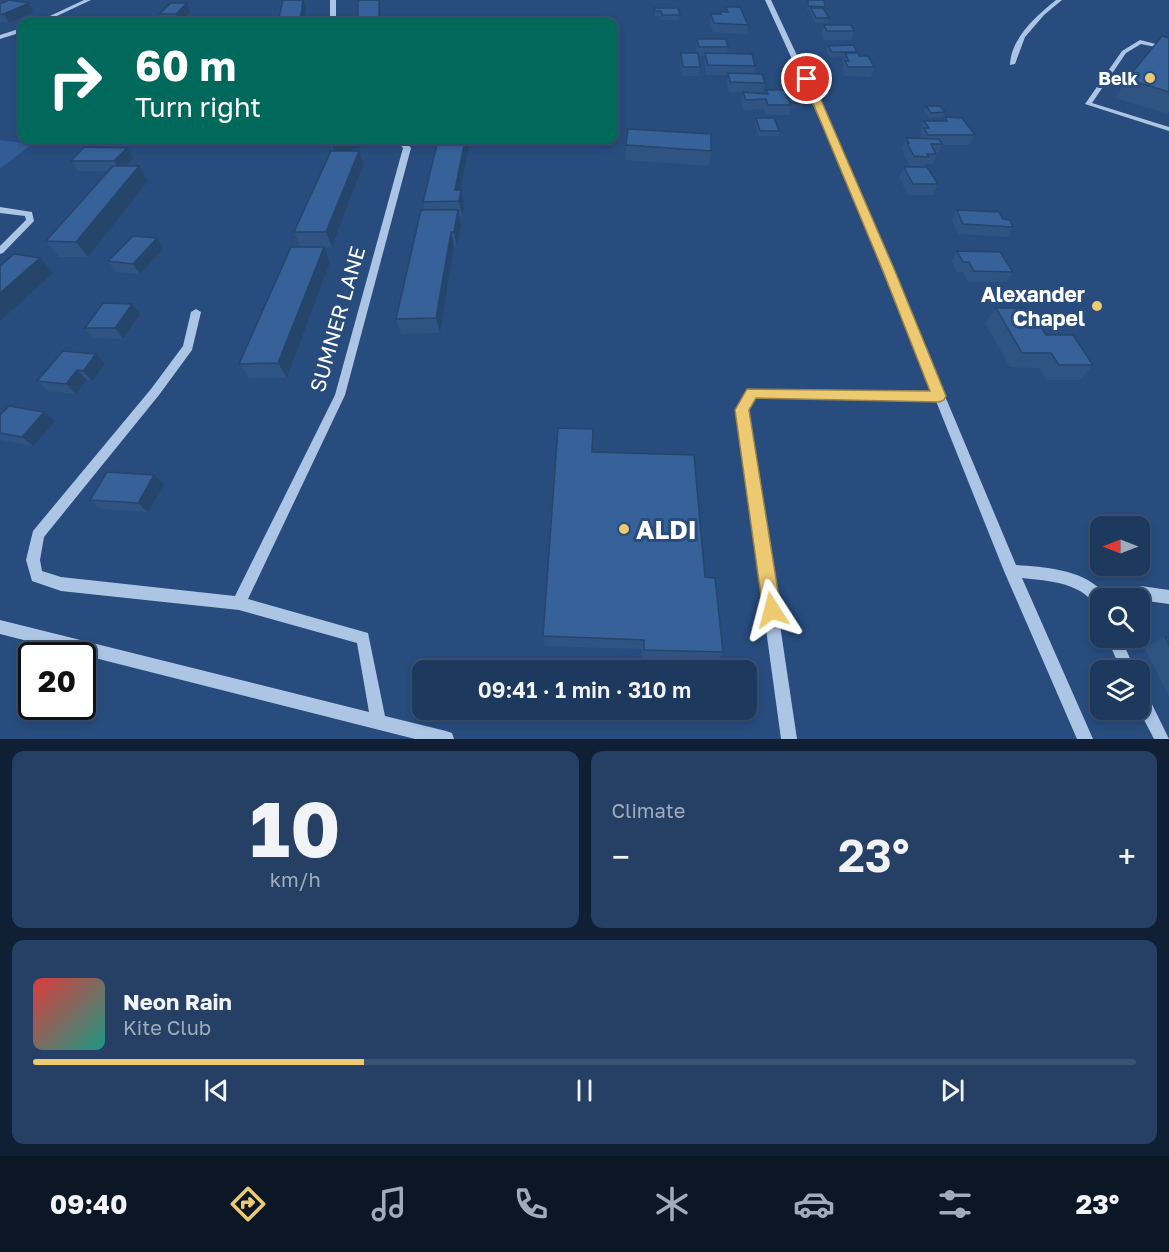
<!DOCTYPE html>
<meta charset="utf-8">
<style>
body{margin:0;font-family:"Golos Text",sans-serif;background:#254064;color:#f1f3f6;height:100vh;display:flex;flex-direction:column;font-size:22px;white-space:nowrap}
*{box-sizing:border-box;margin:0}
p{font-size:20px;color:#a0acbc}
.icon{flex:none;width:33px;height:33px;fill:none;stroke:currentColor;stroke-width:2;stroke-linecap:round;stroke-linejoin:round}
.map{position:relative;height:739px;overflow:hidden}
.panel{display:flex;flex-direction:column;gap:12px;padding:12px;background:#101f34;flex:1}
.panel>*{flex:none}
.top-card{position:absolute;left:18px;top:18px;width:600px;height:126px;border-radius:12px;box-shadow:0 3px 9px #0003,0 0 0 2px #3b5373;background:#00695c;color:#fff;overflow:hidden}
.needle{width:39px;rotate:270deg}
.buttons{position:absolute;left:1090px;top:516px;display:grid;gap:12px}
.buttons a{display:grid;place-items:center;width:60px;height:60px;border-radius:12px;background:#1d395e;box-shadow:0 3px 9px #0003,0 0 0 2px #3b5373;font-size:30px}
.speed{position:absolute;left:18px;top:642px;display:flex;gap:12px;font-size:30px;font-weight:700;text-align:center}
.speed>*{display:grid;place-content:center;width:78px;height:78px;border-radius:50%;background:#1d395e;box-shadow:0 3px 9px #0003,0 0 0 2px #3b5373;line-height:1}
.speed .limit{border:3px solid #111;border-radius:9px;background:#fff;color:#111}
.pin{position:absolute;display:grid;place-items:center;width:51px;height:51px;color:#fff;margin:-26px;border:3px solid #fff;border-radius:50%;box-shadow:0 2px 6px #0007}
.me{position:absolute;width:66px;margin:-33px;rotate:351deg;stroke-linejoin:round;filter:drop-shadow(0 0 4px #0008)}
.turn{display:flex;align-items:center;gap:21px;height:126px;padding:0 18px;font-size:27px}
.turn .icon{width:78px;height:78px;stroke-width:2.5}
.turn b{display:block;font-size:42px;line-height:51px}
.big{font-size:45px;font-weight:600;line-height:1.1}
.panel .card{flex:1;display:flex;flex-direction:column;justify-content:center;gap:9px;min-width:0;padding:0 21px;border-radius:12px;background:#254064}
.panel .dial{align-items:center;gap:0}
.dial b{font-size:78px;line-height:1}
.song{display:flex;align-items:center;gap:18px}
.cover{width:72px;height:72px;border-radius:9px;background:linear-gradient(135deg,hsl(0 70% 55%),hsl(170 70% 35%))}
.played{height:6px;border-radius:3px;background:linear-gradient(90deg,#edca72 30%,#3b5373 30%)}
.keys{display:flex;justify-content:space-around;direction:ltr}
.heat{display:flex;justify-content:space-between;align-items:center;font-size:33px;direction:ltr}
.panel .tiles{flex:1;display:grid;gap:12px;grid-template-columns:1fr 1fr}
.card:last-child{grid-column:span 2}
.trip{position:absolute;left:412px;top:660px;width:345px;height:60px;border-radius:12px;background:#1d395e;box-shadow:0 3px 9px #0003,0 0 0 2px #3b5373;font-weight:600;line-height:60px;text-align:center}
.menu{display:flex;height:96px;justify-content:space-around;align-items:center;background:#0c1726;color:#a0acbc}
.menu .icon{width:42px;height:42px}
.menu .active{color:#edca72}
.menu b{font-size:27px;color:#f1f3f6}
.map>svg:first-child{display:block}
.green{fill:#325d94}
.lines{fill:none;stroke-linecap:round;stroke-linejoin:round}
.minor{fill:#acc5e5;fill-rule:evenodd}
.wall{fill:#2f5484}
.shaded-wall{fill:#26456b}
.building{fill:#376299;stroke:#26456b;stroke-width:1.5}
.route{fill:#edca72;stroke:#9a834a;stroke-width:1.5}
.poi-dot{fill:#edca72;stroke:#274c7d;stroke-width:2}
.labels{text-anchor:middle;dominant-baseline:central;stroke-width:6;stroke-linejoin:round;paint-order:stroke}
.far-poi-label{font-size:18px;font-weight:bold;fill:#fff;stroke:#274c7d;text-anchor:end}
.poi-label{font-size:21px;font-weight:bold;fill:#fff;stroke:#274c7d;text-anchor:end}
.street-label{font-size:21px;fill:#fff;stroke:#274c7d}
.near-poi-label{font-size:26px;font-weight:bold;fill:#fff;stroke:#274c7d;text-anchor:start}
</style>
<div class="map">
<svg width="1169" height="739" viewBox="0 0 1169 739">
<rect width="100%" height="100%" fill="#274c7d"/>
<path class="green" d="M0,140L32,144L0,169Z"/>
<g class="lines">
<g class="minor">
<path d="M84,0H91L44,22H37Z"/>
<rect x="330" y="0" width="6" height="22"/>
<path d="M765,0H771L817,98L861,196L1016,565C1044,567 1080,569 1101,590L1141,586L1169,590V604L1140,600V598H1101V607C1092,603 1087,594 1078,590C1061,581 1040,580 1022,578L1093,739H1077L1004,571L936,401L755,397L748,410L797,739H781L736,410L748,390L752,389L932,393L832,147Z"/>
<path d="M1056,0H1062L1044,15L1025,37L1015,64L1010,65C1011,38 1036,16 1056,0Z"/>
<path d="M22,28V32L0,39V35Z"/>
<path d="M1140,40L1168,47L1165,49L1141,44L1126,53L1092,103L1169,127V131L1085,104L1122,51Z"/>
<path d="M396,140H404L411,148L345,395L248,599L368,633L385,716L446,731L452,733L454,739H415L0,634V620L369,712L357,643L239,610L61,591L32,581L26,560L33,531L151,389L183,346L191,312L196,309L201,312L192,350L159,395L44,537L40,560L42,571L61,577L235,596L335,395L403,148Z"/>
<path d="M0,207L32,212L34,221L3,253L0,254V246L26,220L25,216L0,213Z"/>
<path d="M1107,638H1121L1135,670H1121Z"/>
<path d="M1140,688L1145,690L1169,739H1154L1139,710Z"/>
</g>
</g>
<g class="wall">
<path d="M807,0H824L825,7L824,10L829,18L828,23H815L810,12V11L807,10Z"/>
<path d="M187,3L191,12L180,22H163L159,14Z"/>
<path d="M0,4L34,12L9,23L0,22Z"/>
<path d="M726,7L748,25L747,34L713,32L710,23L711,14H720V12H726Z"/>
<path d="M654,8L680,15L679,20H661L660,16H655Z"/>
<path d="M824,25L854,31L852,40H824L821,34Z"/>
<path d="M1169,38V114L1115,98L1127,79Z"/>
<path d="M697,39L728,47L727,53L755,66L754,74L765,83L763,93L747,92L765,94L766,90L787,95L803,103L802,108H791L789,115H766L763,109L744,110L741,102L743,92H729L727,83L728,75H706L704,62L705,56H698L700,67L699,76H682L680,62L681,53H697L696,48Z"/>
<path d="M828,46L857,52V53L859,56L874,67L871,77L845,76L842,70L844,65L842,62L844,56L830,57L826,50Z"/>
<path d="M926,106L945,112L943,117L929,118L924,111Z"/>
<path d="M945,117L975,135L969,145H942L932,164H925L924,167L910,166L903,153L904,151L902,148L906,138H920L922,134L920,131L924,121H944Z"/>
<path d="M756,118L779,131L778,136H759L755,123Z"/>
<path d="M326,140H359L361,147L348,151L363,165L332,247L324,248L330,262L287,378H249L239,364L300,247L294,232L333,151Z"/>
<path d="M626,145L711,151L709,166L625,160Z"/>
<path d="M469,146L460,190L464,205L462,216H459L461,225L457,247H454L440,333L401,334L396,319L425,210L423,202Z"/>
<path d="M133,158L126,166H139L148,181L88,257H59L46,241L108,171H78L71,161Z"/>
<path d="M904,167L938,184L933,195H908L899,177Z"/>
<path d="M957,210L1013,227L1007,237L958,234L952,220Z"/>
<path d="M163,249L140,274L116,272L108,261Z"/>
<path d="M957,251L1013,272L1006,282H968L963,272H957L952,262Z"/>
<path d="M132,304L140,314L123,339L94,338L85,328Z"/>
<path d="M996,308L1046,335L1093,365L1080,380H1046L1039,368L1010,367L985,323Z"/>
<path d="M63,351L105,364L92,381L87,380L76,394L48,391L37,381Z"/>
<path d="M0,415L55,422L33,446L0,440Z"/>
<path d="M164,484L148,512L100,509L90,500Z"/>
<path d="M705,577L723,652L718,662L642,659V649L545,646L543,636Z"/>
<path d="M1165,637L1169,638V697L1144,647Z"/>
</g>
<g class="shaded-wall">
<path d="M281,0H304L306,7L304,22H300L283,5Z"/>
<path d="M379,0H380L381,22H359L358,18Z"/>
<path d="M29,3L34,12L9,23L4,14Z"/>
<path d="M187,3L191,12L180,22L176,14Z"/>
<path d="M330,140H359L361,147L335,154Z"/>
<path d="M465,140H468L469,146L458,201L455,190Z"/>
<path d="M127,148L133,158L121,171L114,161Z"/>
<path d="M359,151L363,165L332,247L326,232Z"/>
<path d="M139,166L148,181L88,257L76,242Z"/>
<path d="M461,190L464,205L462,216L459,201Z"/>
<path d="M458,210L461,225L457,247L454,232Z"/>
<path d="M451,232L454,247L440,333L436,318Z"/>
<path d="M157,238L163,249L140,274L133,264Z"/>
<path d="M324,247L330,262L287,378L278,363Z"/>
<path d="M40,258L53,273L0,321V293Z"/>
<path d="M132,304L140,314L123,339L115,328Z"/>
<path d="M96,354L105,364L92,381L83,371Z"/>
<path d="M77,370L87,380L76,394L66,384Z"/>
<path d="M44,412L55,422L33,446L22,437Z"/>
<path d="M154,475L164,484L148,512L138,503Z"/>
</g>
<g class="building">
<path d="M9,0L29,3L4,14H0V6H1H0V4Z"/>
<path d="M283,0H303L300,22H278Z"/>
<path d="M358,0H379V17L358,18Z"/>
<path d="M808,0H824L825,7L808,6Z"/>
<path d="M171,3H187L176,14H159Z"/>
<path d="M726,7H740L748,25L714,23L711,14H721L720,12H728Z"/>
<path d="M654,8H678L680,15H662L661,11H655Z"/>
<path d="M811,8H823L829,18H816Z"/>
<path d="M126,20L135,22H121Z"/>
<path d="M382,20V22H361Z"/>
<path d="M824,25H851L854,31H827Z"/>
<path d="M1162,36L1169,38V92L1127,79Z"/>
<path d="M697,39H726L728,47H699Z"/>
<path d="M853,45L857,52H832L828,46Z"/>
<path d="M681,53H698L700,67H683Z"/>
<path d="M705,53L752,54L755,66L708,65Z"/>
<path d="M845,53H858L859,56H868L874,67H848L845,61H849Z"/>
<path d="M728,73L762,74L765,83L730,82Z"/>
<path d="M766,90H784L791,105H768L766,99L746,100L743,92L768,94Z"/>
<path d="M787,95H799L803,103H791Z"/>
<path d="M926,106H940L945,112L931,113Z"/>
<path d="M945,117L962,118L975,135H928L924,128H929L924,121H947Z"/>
<path d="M756,118H774L779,131H760Z"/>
<path d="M628,129L711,134V151L626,145Z"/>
<path d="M906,138L939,139L942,144H931L936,154H927L929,157L914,156L907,143H909Z"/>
<path d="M438,140H465L455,190H461L459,201L423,202Z"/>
<path d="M84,147L127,148L114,161H71Z"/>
<path d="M331,151H359L326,232H294Z"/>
<path d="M113,166H139L76,242L46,241Z"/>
<path d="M904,167H927L938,184H913Z"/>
<path d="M421,210H458L454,232H451L436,318L396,319Z"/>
<path d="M957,210L999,212L1003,219L1010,220L1013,227L963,224Z"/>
<path d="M133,236L157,238L133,264L108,261Z"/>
<path d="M291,247H324L278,363L239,364Z"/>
<path d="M957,251L1000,252L1013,272L974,271L969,262H963Z"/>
<path d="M14,254L40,258L0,293V266Z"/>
<path d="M103,303L132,304L115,328H85Z"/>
<path d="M996,308H1029L1046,335H1073L1093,365H1059L1051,353H1022Z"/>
<path d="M63,351L96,354L83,371L77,370L66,384L37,381Z"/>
<path d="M9,406L44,412L22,437L0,433V415Z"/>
<path d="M558,428L593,429L592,452L694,455L705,577L715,578L723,652L644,650V640L543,636Z"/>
<path d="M107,472L154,475L138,503L90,500Z"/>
<path d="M1165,637L1169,638V645Z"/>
</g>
<path class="route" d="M807,77L812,79L895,271L946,396L944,400L939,402L756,398L749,410L781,610L778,617L772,619L765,617L763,610L735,410L747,389L930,391L883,271L803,79Z"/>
<g class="poi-dot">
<circle cx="1150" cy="78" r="6"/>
<circle cx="1097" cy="306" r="6"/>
<circle cx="624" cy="529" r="6"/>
</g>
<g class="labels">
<g class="far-poi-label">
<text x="1138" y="78">Belk</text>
</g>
<g class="poi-label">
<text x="1085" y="294">Alexander<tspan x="1085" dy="24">Chapel</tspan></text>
</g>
<g class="street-label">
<text transform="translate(337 319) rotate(-74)">SUMNER LANE</text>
</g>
<g class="near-poi-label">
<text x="636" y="529">ALDI</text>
</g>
</g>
</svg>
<div class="buttons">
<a><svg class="needle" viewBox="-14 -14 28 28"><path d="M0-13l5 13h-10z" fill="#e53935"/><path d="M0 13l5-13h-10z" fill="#a0acbc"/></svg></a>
<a><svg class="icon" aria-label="search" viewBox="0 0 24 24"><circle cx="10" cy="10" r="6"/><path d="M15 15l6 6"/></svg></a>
<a><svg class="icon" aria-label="layers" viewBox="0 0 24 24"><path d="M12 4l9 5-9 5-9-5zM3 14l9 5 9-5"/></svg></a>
</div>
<div class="speed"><div class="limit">20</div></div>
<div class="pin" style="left:807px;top:79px;background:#d93025"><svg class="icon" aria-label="arrive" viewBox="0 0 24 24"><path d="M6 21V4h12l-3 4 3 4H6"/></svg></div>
<svg class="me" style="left:772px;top:610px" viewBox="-20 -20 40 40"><path d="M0-17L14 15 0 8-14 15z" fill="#edca72" stroke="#fff" stroke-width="4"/></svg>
<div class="trip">09:41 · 1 min · 310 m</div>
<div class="top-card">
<div class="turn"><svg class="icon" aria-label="right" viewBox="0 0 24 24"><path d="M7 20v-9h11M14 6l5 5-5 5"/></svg><div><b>60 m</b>Turn right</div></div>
</div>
</div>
<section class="panel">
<div class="tiles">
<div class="card dial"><b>10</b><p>km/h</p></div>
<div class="card"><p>Climate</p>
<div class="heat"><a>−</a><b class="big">23°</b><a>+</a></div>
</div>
<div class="card">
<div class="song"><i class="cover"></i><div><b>Neon Rain</b><p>Kite Club</p></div></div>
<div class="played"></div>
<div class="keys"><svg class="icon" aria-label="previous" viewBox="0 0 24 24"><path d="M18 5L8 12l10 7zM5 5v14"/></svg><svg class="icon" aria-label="pause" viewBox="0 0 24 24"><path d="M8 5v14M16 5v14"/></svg><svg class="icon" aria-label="next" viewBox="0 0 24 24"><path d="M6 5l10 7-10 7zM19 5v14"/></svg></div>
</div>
</div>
</section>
<nav class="menu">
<b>09:40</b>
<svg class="icon active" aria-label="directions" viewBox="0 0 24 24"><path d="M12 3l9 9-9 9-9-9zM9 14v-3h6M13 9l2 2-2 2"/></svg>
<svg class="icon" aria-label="music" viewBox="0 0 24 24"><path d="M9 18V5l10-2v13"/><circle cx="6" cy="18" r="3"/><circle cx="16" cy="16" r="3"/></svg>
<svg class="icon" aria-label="phone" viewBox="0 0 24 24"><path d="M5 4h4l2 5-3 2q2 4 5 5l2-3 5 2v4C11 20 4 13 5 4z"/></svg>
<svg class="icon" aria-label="climate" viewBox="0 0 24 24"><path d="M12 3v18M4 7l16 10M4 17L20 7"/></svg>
<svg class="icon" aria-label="car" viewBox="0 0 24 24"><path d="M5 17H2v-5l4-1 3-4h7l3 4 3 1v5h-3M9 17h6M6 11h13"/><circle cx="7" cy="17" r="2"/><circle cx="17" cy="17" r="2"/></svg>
<svg class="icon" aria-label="filters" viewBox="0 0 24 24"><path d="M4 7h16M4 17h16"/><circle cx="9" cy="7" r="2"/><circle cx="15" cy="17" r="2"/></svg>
<b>23°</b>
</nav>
